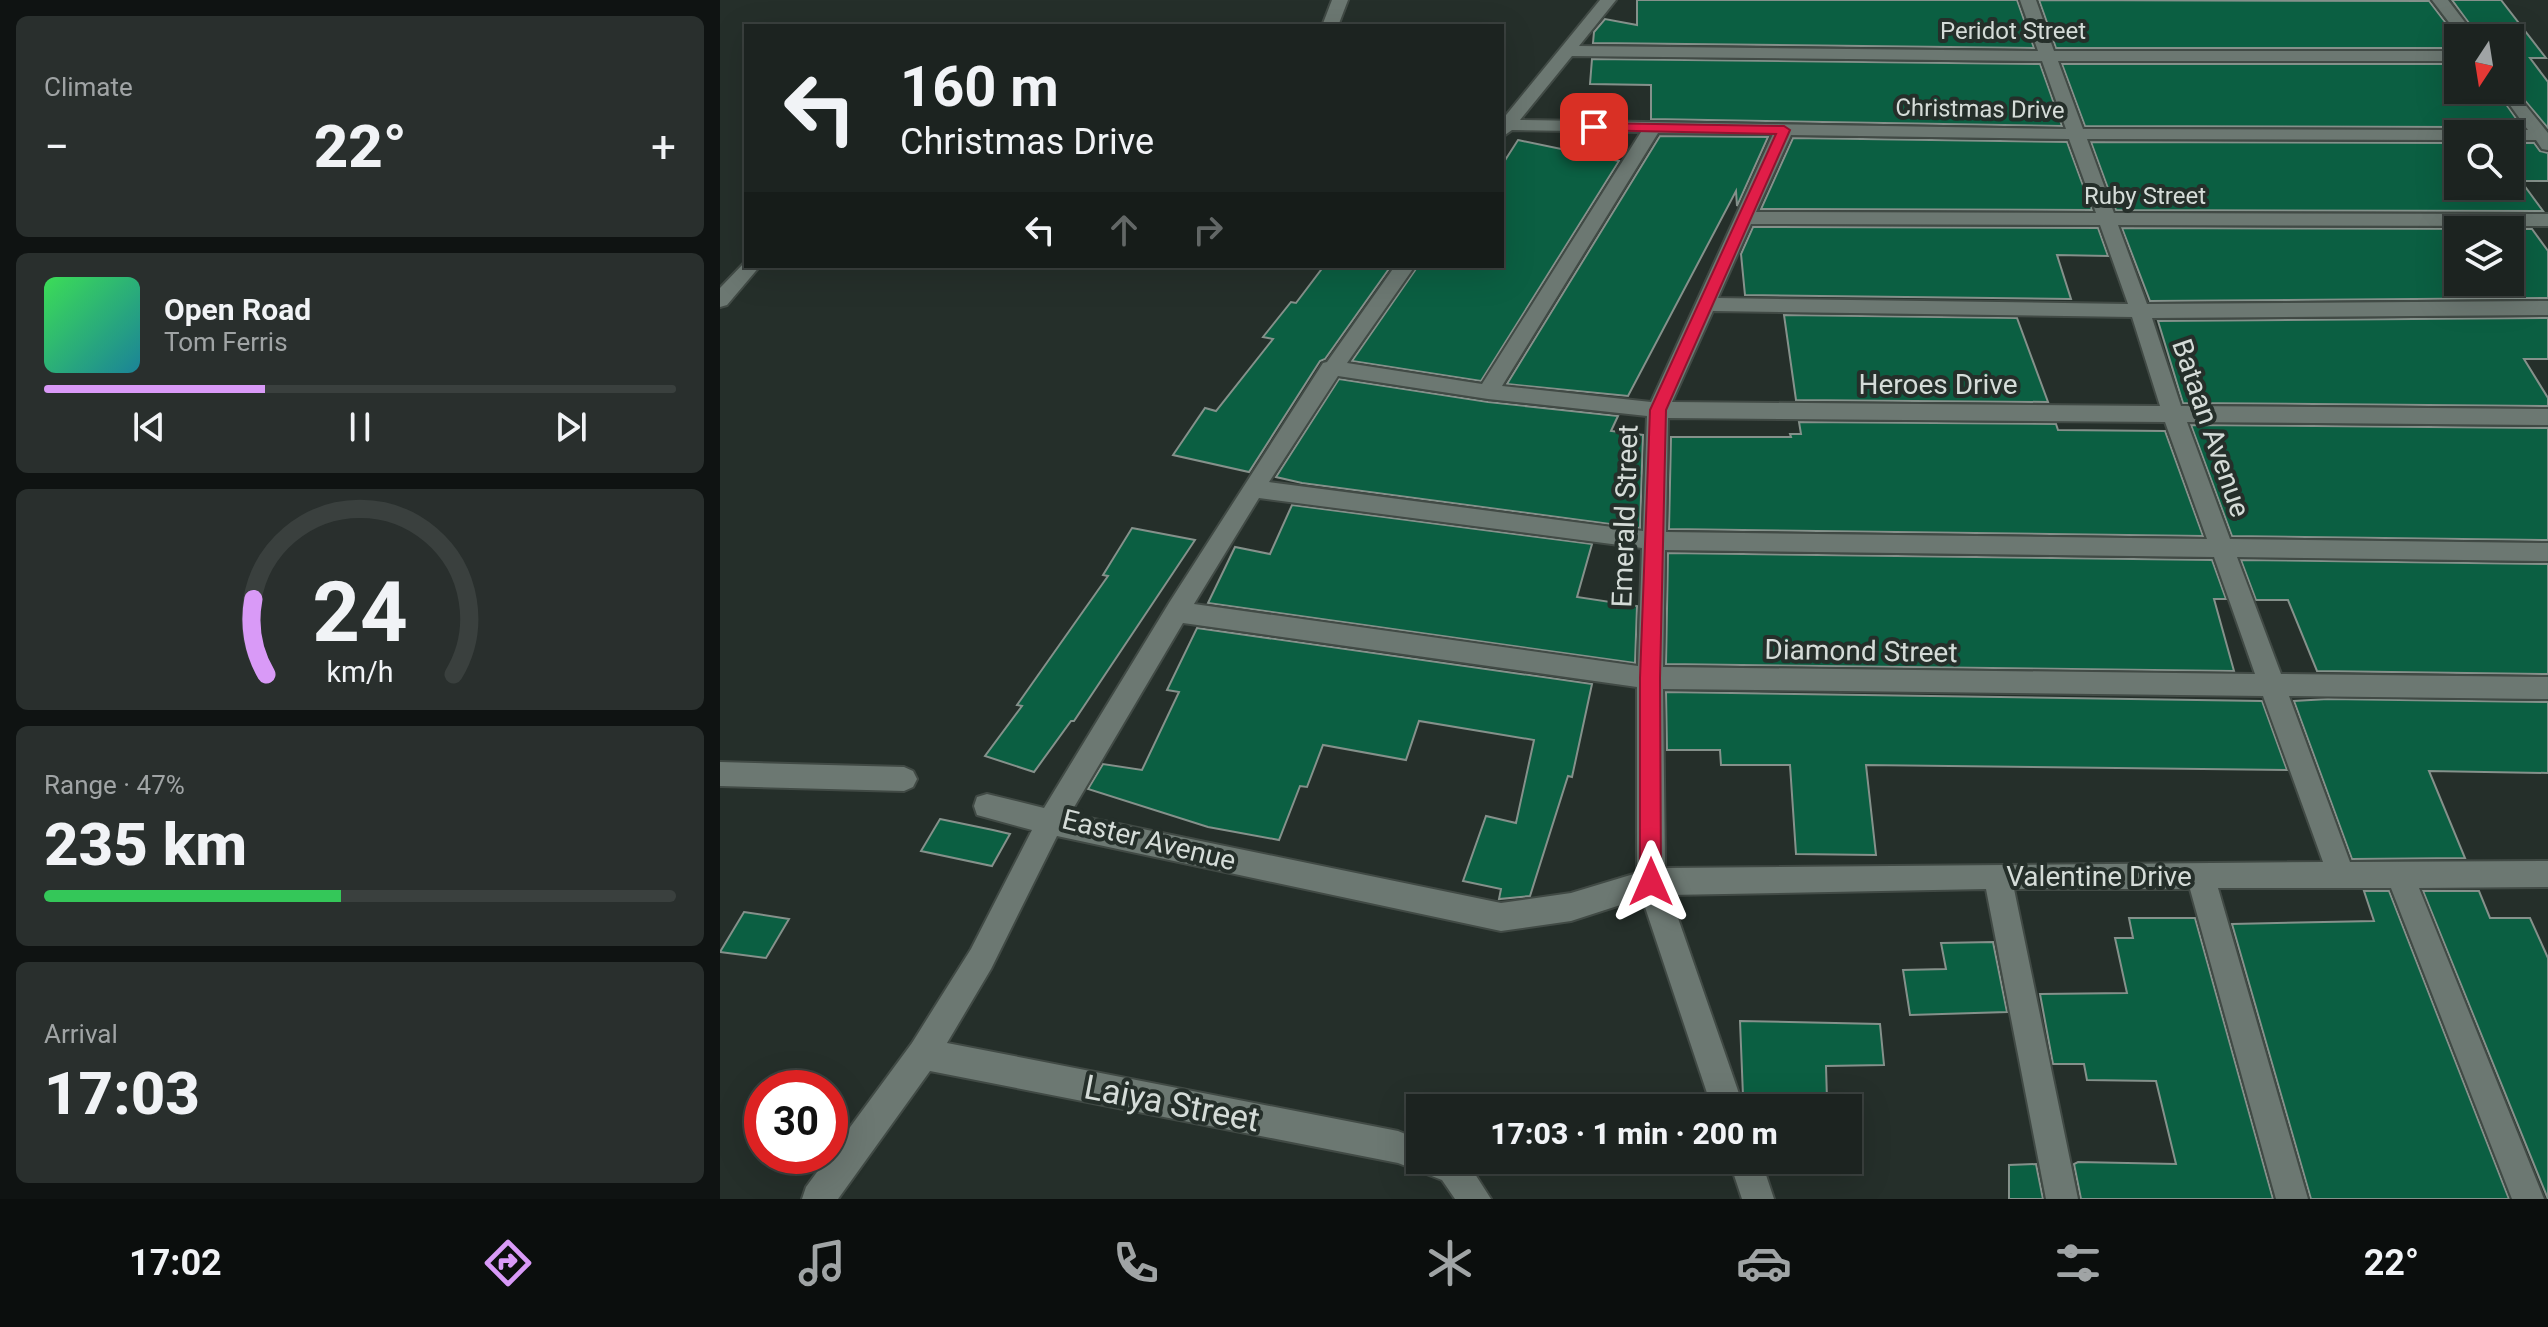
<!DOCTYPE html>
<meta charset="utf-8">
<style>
body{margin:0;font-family:Roboto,sans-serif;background:#292f2d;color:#f1f3f6;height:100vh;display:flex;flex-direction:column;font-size:30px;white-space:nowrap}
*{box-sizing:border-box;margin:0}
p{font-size:26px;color:#a0a4a5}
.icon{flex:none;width:44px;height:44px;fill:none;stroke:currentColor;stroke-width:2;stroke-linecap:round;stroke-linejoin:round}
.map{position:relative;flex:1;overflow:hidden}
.side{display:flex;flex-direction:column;gap:16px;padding:16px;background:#0f1312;width:720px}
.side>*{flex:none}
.banner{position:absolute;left:24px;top:24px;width:760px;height:244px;border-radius:0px;box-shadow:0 8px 32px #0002,0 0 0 2px #3a403e;background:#1c2320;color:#f1f3f6;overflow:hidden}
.needle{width:52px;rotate:192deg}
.fabs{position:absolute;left:1724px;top:24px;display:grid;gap:16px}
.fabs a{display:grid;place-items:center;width:80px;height:80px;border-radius:0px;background:#1c2320;box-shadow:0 8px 32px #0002,0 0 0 2px #3a403e;font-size:40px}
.speed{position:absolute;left:24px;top:1070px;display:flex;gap:16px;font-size:40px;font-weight:700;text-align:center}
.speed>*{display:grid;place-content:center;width:104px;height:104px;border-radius:50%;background:#1c2320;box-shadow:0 8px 32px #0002,0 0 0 2px #3a403e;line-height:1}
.speed .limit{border:12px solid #d22;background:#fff;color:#111}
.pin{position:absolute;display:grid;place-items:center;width:68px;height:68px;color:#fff;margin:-34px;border-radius:16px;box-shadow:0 4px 12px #0006}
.me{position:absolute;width:88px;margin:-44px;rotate:0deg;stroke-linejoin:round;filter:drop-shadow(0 0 6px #0008)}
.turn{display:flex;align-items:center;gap:28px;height:168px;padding:0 24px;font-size:36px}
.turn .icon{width:104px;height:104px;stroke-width:2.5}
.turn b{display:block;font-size:56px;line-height:68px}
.lanes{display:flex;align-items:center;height:76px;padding:0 24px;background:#0003;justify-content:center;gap:40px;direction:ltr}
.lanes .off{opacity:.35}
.big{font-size:60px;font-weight:800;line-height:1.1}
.side .tile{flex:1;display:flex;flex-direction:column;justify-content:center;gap:12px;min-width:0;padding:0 28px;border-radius:12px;background:#292f2d}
.side .dial{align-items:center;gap:0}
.dial svg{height:208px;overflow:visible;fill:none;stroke:#3a403e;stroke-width:7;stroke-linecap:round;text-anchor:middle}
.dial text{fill:#f1f3f6;stroke:none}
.song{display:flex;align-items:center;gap:24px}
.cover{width:96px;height:96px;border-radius:12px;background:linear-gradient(135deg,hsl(130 70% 55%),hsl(190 70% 35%))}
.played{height:8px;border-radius:4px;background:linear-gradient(90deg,#d99af7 35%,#3a403e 35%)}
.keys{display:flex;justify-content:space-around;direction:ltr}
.heat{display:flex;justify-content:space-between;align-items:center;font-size:44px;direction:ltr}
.charge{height:12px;border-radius:6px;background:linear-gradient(90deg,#34c759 47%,#3a403e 0)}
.trip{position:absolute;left:686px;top:1094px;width:456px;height:80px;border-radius:0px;background:#1c2320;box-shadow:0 8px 32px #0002,0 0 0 2px #3a403e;font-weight:800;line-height:80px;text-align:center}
.tab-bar{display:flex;height:128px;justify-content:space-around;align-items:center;background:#0b0e0d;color:#a0a4a5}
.tab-bar .icon{width:56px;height:56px}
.tab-bar .current{color:#d99af7}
.tab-bar b{font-size:36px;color:#f1f3f6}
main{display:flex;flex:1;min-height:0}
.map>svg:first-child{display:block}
.building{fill:#0b5f42;stroke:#85918b;stroke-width:2;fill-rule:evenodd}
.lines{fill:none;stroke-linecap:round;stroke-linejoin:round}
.minor-casing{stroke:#414a45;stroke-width:4}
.minor{fill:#6c7872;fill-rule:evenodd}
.route{fill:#e11d48;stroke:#92132f;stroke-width:2}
.labels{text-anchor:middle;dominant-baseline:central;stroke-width:8;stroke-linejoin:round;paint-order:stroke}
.far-street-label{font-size:24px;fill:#d5dcd8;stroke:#252f2a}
.street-label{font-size:28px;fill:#d5dcd8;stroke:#252f2a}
.near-street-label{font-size:34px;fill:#d5dcd8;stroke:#252f2a}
</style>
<main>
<section class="side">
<div class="tile"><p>Climate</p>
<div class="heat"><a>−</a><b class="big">22°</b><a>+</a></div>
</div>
<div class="tile">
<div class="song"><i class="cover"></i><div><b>Open Road</b><p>Tom Ferris</p></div></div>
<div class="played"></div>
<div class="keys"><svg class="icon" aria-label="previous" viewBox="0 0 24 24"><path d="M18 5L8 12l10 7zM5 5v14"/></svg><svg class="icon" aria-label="pause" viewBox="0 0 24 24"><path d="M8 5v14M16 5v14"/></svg><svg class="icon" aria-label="next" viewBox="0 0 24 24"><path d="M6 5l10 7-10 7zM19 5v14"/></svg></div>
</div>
<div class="tile dial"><svg viewBox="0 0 100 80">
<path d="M14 69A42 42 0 1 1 86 69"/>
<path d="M14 69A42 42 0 0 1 9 40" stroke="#d99af7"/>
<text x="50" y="56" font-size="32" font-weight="700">24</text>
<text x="50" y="72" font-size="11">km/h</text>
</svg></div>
<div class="tile"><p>Range · 47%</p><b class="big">235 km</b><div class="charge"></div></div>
<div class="tile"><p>Arrival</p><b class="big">17:03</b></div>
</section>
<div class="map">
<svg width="1828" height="1199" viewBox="0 0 1828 1199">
<rect width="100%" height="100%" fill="#252f2a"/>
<g class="building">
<path d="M917,0H1297L1314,48L873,43L874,32L885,19L917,25Z"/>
<path d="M1319,0L1709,1L1738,39V48H1336Z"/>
<path d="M1732,0H1781L1826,58H1810L1828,82V128L1790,83V38H1760Z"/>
<path d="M872,59L1320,64L1342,126L931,119V85L870,84Z"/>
<path d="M1342,64H1738V90H1776L1802,127H1789L1779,134H1749L1738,127L1365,126Z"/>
<path d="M940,136L1048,137L1017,206L1016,191L908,396L787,384Z"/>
<path d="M1073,138L1347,142L1372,210L1041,209Z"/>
<path d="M798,140L899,161L761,381L632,361L698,266H782V165Z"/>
<path d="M1371,142L1738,143V186H1790V143H1814L1820,151L1828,153V181H1801L1823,211L1396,210Z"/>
<path d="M1033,227L1378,228L1388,256L1337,255L1351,299L1025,295L1021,254Z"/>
<path d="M1402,228L1812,229L1828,251V298L1430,301ZM1738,230H1790V282H1738Z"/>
<path d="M604,266H671L605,359L600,361L529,472L453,455L485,408L496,411L553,339L543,337L571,302L576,303Z"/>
<path d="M1064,315L1297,318L1328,402L1076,400Z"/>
<path d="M1828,318V359H1804L1828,398V406L1463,403L1438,321Z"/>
<path d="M619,379L768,402L898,416L891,431L923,435L920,528L582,483L556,477Z"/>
<path d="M1079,422L1336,424L1338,430L1445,431L1483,536L949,529L951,437H1071L1070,434H1081Z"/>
<path d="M1471,425L1828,428V540L1512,536Z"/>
<path d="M572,505L872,544L857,597L917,606L915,663L488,603L515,547L550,554Z"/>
<path d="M412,528L475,540L354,721H351L314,772L265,756L302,706L297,705L388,576L383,575Z"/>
<path d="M948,553L1492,560L1506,599H1494L1514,671L946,664Z"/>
<path d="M1521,560L1828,564V674L1597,671L1568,600H1536Z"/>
<path d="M477,628L872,684L852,777L848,776L810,896L779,899L781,889L743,881L766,816L796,823L814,740L699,721L686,760L603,745L587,787L580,786L559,840L488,827L368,789L383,764L422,770L459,692L447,690Z"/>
<path d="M946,692L1542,701L1567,770L1146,765L1156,855L1076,854L1070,765H1001L1000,750H947Z"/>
<path d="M1608,699L1828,702V773L1709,771L1745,858L1632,859L1574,701Z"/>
<path d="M220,819L273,830L290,834L272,866L201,851Z"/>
<path d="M1644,891H1669L1789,1199H1591L1512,924L1654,921Z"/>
<path d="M1703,891H1759L1770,918H1810L1828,958V1199Z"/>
<path d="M24,912L69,919L46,958L0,952Z"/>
<path d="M1409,918H1475L1553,1199H1361L1354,1164L1358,1162L1456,1164L1436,1081L1367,1080L1364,1064H1333L1320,994L1407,993L1395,938H1413Z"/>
<path d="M1273,942L1287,1012L1190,1015L1183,970L1226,969L1221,943Z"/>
<path d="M1020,1021L1160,1024L1164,1065L1106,1066L1107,1100L1023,1096Z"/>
<path d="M1316,1164L1323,1199H1289V1165Z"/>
</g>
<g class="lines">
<g class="minor-casing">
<g id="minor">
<path d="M612,0H628L618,26H602Z"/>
<path d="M880,0H896L859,46L1318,51L1300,0H1316L1334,51H1738V61H1338L1363,129L1738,130L1746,134H1738V140L1367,139L1394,213L1828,214V226L1398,225L1427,304L1828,301V315L1432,318L1461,406L1828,409V425L1467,422L1510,539L1828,543V561L1517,557L1561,674L1828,677V699L1569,696L1630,862L1828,861V887L1699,888L1824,1199H1792L1671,888H1498L1588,1199H1556L1470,889H1294L1358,1199H1326L1266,889L950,895L1024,1108H992L922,898L851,921L781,931L337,836L271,969L227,1043L678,1131L700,1140V1160H746L771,1199H735L722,1180L678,1163L210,1071L118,1199H82L86,1187L192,1043L251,949L312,830L257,815L254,806L257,797L267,794L324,808L449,603L603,363L607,362L675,266H695L627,363L762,384L921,132L792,130L782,137V120ZM852,56L1322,61L1346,129L800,120ZM938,133L1053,134L931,402L782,386ZM1071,135L1349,139L1376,213L1036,212ZM1031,224L1380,225L1408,304L998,298ZM993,311L1412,317L1440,406L952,402ZM618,376L768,399L927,416L923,531L549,482ZM948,418L1445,422L1487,539L946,532ZM539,498L922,548L918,666L474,604ZM945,550L1494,557L1535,674L943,667ZM463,623L917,687V873L851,893L781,903L350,814ZM943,689L1543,696L1603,862L945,868Z"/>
<path d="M1712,0H1728L1757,38H1741Z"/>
<path d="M1790,86L1828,133V150L1822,149L1816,140H1790V134H1782L1790,130H1808L1779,90H1790Z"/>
<path d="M26,261V266H40L7,305L0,307V288Z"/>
<path d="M0,762L184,767L193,771L197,779L193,787L184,791L0,786Z"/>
<path d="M1009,1160H1041L1054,1199H1022Z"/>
</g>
</g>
<use href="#minor" class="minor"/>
</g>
<path class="route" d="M874,123L1064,126L1070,130L946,410L940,678L941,882L938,889L931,892L923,889L920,882V678L930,410L1056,134L869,130L867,127Z"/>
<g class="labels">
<g class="far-street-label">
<text x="1293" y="31">Peridot Street</text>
<text transform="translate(1260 109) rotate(1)">Christmas Drive</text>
<text x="1425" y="196">Ruby Street</text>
</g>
<g class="street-label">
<text x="1218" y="384">Heroes Drive</text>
<text transform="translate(1491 428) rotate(71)">Bataan Avenue</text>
<text transform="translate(905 516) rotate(-88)">Emerald Street</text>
<text transform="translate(1141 651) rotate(1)">Diamond Street</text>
<text transform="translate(429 840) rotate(14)">Easter Avenue</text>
<text x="1379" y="876">Valentine Drive</text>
</g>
<g class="near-street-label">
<text transform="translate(452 1103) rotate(11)">Laiya Street</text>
</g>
</g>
</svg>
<div class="fabs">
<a><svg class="needle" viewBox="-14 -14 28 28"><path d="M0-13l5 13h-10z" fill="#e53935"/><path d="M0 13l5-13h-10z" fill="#a0a4a5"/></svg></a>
<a><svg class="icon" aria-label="search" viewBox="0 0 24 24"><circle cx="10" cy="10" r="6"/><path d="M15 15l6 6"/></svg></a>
<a><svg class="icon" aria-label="layers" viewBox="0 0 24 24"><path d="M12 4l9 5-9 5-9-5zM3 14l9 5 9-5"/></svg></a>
</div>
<div class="speed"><div class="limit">30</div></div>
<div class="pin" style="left:874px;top:127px;background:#d93025"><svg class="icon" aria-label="arrive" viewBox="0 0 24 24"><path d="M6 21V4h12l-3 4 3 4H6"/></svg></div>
<svg class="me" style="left:931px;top:882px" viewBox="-20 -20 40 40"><path d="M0-17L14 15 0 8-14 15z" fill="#e11d48" stroke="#fff" stroke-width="4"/></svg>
<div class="trip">17:03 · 1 min · 200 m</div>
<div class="banner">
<div class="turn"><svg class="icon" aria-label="left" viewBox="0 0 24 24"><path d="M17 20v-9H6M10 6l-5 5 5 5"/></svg><div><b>160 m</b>Christmas Drive</div></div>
<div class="lanes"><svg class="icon" aria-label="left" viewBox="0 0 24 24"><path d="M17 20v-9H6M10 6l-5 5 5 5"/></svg><svg class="icon off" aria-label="ahead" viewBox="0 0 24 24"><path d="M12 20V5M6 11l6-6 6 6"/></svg><svg class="icon off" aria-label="right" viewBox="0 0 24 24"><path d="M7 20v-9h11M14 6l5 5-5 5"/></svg></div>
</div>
</div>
</main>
<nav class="tab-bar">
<b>17:02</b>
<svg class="icon current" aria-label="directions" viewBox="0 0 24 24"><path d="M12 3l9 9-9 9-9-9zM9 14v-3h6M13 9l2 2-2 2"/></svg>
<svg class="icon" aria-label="music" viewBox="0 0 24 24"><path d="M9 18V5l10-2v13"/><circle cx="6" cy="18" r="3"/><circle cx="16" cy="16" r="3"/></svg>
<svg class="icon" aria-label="phone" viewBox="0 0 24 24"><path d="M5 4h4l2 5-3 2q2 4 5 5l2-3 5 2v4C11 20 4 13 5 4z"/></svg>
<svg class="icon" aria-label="climate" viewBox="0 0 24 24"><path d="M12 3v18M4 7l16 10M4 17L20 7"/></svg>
<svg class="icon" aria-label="car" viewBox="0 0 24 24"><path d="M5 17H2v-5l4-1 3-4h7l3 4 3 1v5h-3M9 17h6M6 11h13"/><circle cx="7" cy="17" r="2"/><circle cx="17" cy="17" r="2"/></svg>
<svg class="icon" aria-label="filters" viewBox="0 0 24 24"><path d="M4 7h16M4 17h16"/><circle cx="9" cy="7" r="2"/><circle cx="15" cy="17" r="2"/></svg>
<b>22°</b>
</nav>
